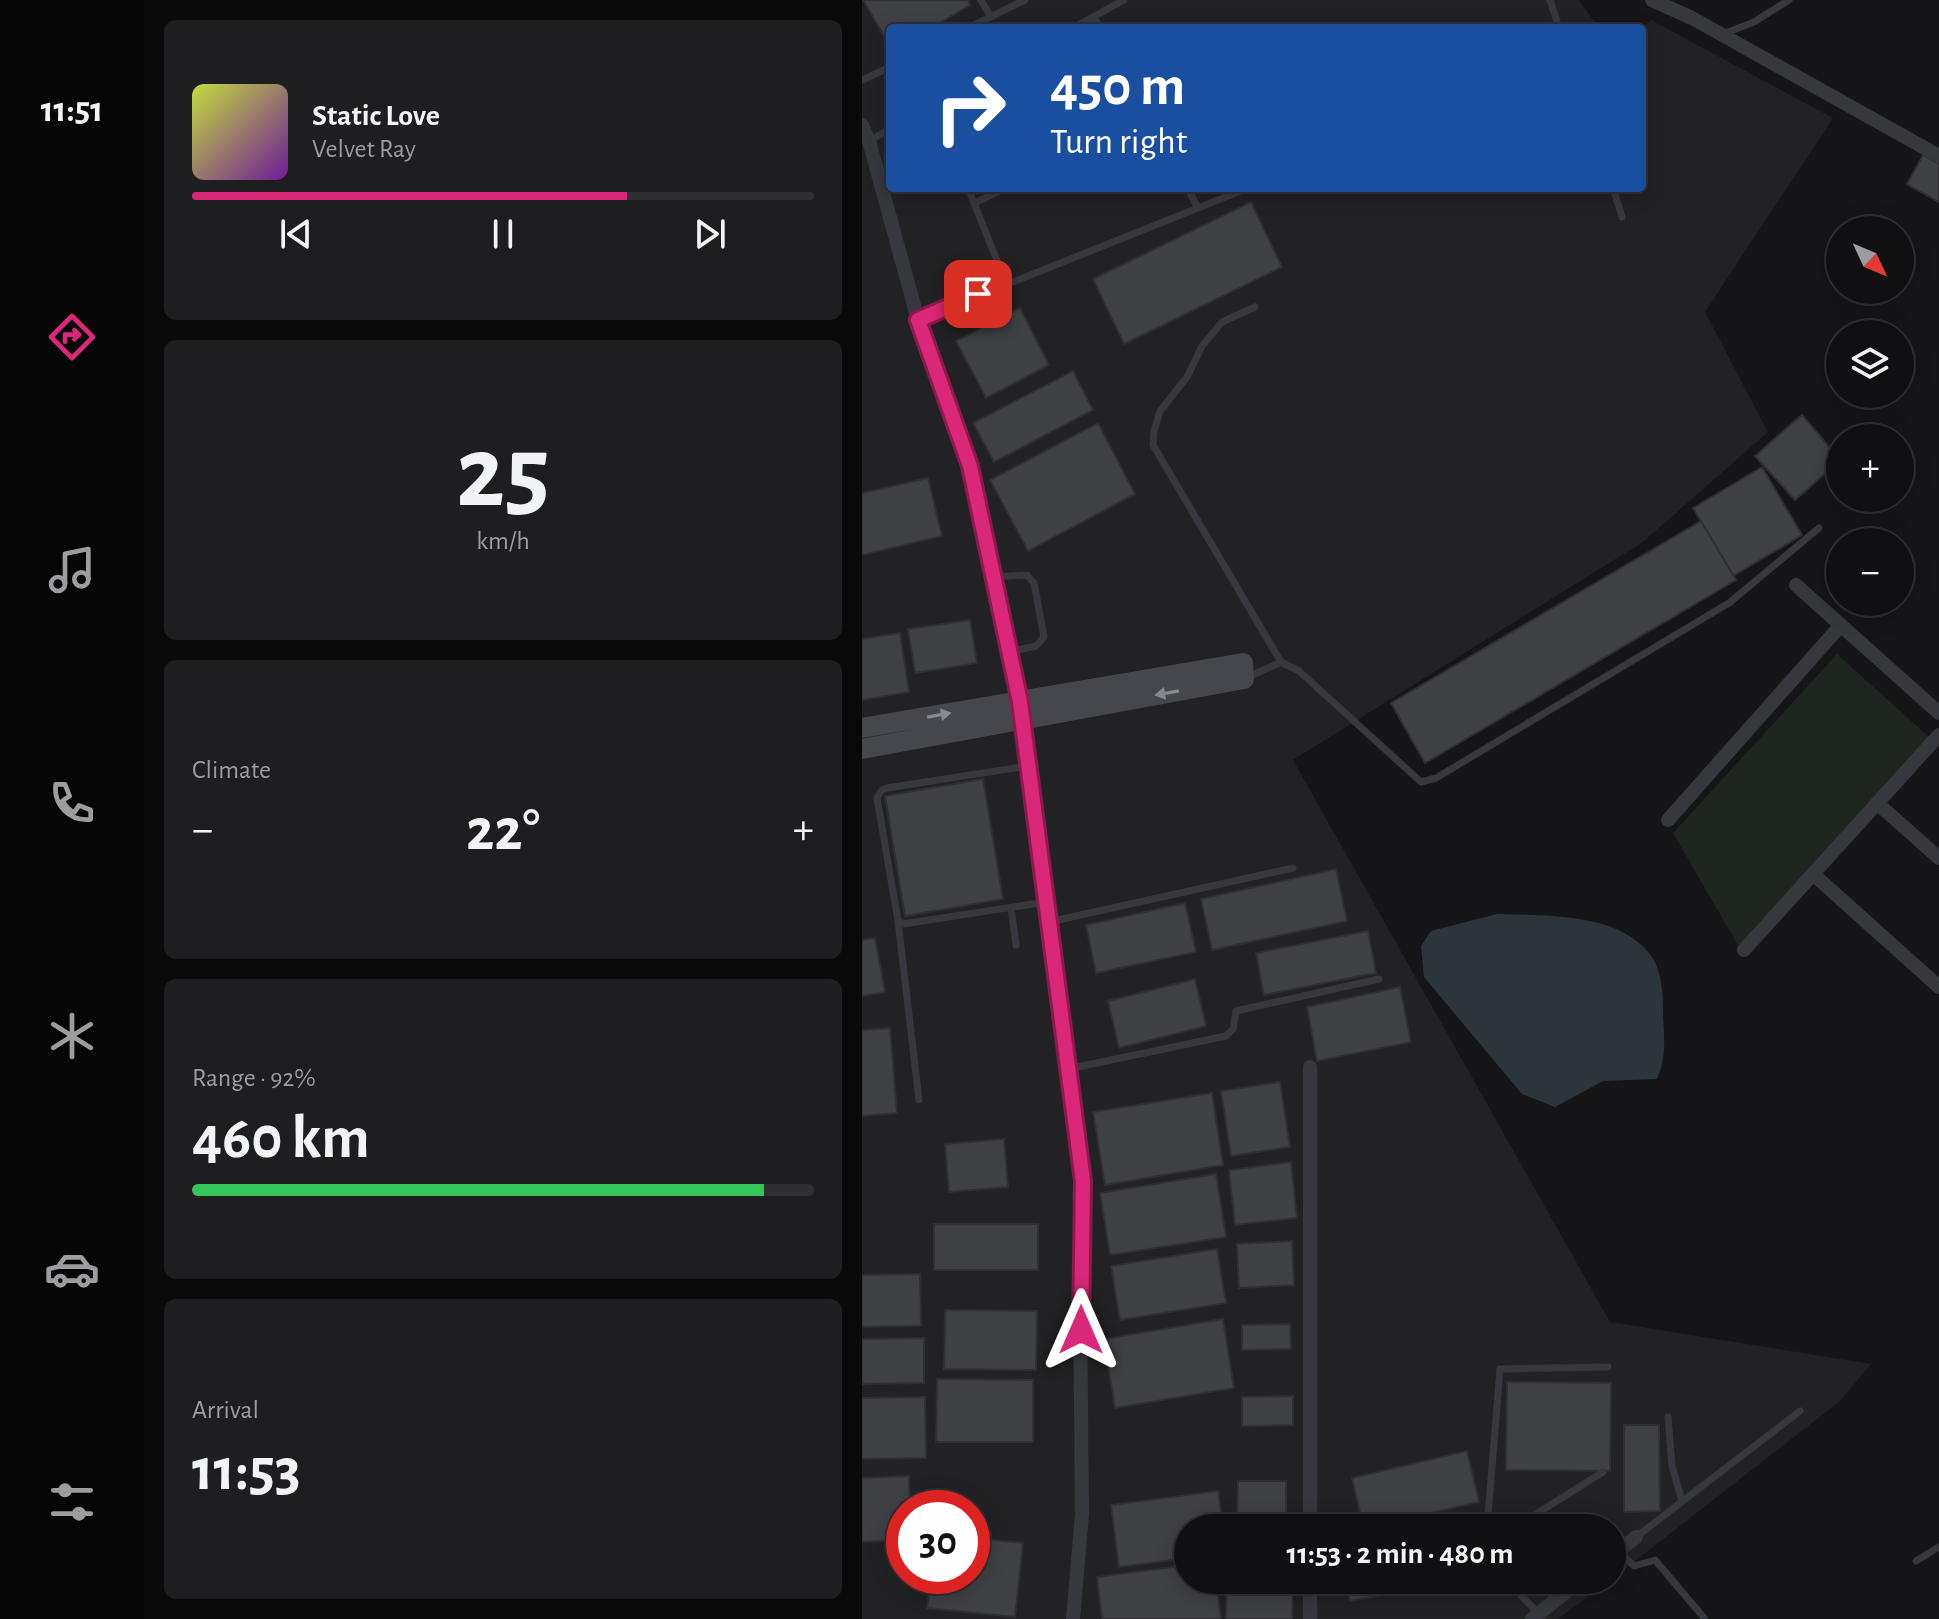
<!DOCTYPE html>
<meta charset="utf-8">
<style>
body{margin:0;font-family:"Alegreya Sans",sans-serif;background:#1e1e20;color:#f1f3f6;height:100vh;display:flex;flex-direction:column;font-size:30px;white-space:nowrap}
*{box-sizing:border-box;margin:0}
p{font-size:26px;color:#9c9d9f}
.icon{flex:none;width:44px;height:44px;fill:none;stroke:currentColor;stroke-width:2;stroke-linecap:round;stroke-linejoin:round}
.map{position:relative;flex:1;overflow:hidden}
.panel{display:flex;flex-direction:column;gap:20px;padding:20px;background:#09090a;width:718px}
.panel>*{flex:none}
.top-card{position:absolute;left:24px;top:24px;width:760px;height:168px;border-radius:8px;box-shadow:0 4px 20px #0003,0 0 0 2px #303032;background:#1a4fa0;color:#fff;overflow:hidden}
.needle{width:52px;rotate:134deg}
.controls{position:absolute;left:964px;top:216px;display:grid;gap:16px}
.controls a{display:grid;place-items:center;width:88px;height:88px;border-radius:50%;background:#101012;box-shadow:0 4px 20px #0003,0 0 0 2px #303032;font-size:40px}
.speed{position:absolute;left:24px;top:1490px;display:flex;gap:16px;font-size:40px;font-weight:700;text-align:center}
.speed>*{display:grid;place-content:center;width:104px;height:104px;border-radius:50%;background:#101012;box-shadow:0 4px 20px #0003,0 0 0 2px #303032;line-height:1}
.speed .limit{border:12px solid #d22;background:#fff;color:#111}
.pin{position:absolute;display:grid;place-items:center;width:68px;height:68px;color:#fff;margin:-34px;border-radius:16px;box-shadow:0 4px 12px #0006}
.me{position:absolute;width:88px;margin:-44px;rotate:0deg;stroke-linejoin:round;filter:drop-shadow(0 0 6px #0008)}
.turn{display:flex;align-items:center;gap:28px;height:168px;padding:0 32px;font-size:36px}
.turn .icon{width:104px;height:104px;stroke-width:2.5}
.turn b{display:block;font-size:56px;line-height:68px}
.big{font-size:60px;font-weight:700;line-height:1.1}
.panel .card{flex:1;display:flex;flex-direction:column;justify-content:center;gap:12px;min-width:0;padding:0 28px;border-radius:12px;background:#1e1e20}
.panel .dial{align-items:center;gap:0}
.dial b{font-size:104px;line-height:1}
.song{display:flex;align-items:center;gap:24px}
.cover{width:96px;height:96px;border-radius:12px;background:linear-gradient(135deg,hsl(70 70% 55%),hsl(280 70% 35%))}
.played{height:8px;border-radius:4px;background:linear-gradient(90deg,#db2777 70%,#303032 70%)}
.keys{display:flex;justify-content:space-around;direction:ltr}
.heat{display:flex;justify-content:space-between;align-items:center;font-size:44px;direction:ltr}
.charge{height:12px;border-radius:6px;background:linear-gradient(90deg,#34c759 92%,#303032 0)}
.trip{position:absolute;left:312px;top:1514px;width:452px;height:80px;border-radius:40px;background:#101012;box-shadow:0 4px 20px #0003,0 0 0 2px #303032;font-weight:700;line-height:80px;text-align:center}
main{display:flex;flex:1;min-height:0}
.tab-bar{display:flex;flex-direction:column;width:144px;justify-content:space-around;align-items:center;background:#060607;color:#9c9d9f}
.tab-bar .icon{width:56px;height:56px}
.tab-bar .active{color:#db2777}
.tab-bar b{font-size:36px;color:#f1f3f6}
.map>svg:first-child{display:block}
.built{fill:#222225;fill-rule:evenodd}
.green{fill:#1e261f}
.water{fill:#2c353c}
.building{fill:#404145;stroke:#303034;stroke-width:2}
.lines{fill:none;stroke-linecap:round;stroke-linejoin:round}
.lane{stroke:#37383d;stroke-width:7}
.street{stroke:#37383d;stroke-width:14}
.secondary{stroke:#45474d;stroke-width:20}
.oneway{fill:#858993}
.route-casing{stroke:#8e194d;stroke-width:20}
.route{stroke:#db2777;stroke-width:14}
</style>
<main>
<nav class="tab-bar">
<b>11:51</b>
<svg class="icon active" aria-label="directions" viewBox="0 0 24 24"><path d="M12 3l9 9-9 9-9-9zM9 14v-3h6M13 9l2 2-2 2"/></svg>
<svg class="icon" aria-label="music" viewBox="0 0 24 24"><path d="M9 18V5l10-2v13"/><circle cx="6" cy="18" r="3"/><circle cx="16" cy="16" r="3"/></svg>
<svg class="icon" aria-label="phone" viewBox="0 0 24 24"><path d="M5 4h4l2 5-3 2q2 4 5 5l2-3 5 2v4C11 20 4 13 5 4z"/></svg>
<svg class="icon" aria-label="climate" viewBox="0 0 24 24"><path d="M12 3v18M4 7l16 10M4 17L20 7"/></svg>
<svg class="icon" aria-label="car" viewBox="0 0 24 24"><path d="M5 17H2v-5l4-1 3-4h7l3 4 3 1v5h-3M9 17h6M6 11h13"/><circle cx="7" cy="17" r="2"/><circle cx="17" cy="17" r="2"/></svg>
<svg class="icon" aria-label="filters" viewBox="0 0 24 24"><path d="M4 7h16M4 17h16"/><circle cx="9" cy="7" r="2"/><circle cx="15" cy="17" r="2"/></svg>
</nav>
<section class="panel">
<div class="card">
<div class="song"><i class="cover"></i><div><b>Static Love</b><p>Velvet Ray</p></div></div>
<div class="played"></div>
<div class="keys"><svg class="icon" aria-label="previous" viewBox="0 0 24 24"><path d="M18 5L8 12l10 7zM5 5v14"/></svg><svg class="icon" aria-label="pause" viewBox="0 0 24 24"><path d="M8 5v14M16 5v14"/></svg><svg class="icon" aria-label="next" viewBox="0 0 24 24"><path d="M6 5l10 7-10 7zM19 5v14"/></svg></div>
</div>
<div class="card dial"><b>25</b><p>km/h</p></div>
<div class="card"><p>Climate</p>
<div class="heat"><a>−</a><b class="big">22°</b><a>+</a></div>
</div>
<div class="card"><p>Range · 92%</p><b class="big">460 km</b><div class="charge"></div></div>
<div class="card"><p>Arrival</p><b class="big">11:53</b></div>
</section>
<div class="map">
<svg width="1077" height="1619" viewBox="0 0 1077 1619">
<rect width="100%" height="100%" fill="#161618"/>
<path class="built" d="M0,0H717L737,28H28V188H780V28L789,20L971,118L843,312L906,432L781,542L431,760L748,1322L1009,1364L978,1401L750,1579V1528H326V1580H748L696,1619H0ZM42,1508H110V1576H42Z"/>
<path class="green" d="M975,654L1067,737L877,947L811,833Z"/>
<path class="water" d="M635,914C683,916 754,912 787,953C800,969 801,993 801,1013C802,1038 805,1056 795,1079L741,1081L693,1107L660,1094L562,977L559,946L569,931Z"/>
<g class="building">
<path d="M1,0H106L108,5L69,28H28V46Z"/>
<path d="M1061,155L1077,164V202L1045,184Z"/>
<path d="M389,202L420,267L262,344L231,279Z"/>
<path d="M158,308L187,365L124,398L94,341Z"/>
<path d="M211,371L231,410L132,462L111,423Z"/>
<path d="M940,415L978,460L933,500L893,456Z"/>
<path d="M236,423L273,494L166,551L128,480Z"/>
<path d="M900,467L940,535L871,576L831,508Z"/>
<path d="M66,478L80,536L0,555V493Z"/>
<path d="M839,521L874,580L563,763L529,703Z"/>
<path d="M108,620L115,663L53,673L46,629Z"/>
<path d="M38,633L47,692L0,700V639Z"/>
<path d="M121,779L141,899L43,916L23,796Z"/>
<path d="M474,869L485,921L350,950L339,899Z"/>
<path d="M323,903L334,952L234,973L224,925Z"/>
<path d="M506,931L514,973L402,995L394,953Z"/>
<path d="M13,938L23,992L0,996V940Z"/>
<path d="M333,979L344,1026L257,1048L246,1001Z"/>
<path d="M538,987L549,1042L455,1061L445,1007Z"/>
<path d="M28,1028L35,1113L0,1116V1030Z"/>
<path d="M418,1082L428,1147L369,1156L359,1091Z"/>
<path d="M350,1093L361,1165L243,1185L231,1112Z"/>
<path d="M142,1139L146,1187L87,1192L83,1144Z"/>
<path d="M429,1162L435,1218L373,1225L367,1170Z"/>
<path d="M354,1174L364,1237L248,1255L238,1193Z"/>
<rect x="72" y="1224" width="104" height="46"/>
<path d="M430,1241L432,1285L377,1288L375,1244Z"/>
<path d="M355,1249L364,1303L258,1320L249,1266Z"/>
<path d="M58,1274L59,1326L0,1327V1275Z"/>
<path d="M83,1310L175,1311L174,1370L82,1369Z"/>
<path d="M361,1319L372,1388L253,1408L242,1339Z"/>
<path d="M428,1324L429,1349L380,1350V1325Z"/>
<path d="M62,1338V1383L0,1384V1339Z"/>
<path d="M75,1379L171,1380V1442H74Z"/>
<path d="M645,1382L749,1383L748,1471L644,1470Z"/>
<path d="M431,1396V1425L380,1426V1397Z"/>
<path d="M63,1397L64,1458L0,1459V1398Z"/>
<path d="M762,1425H797L798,1511L762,1512Z"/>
<path d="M605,1451L617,1502L502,1528L490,1478Z"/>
<path d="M47,1476L48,1508H42V1540L0,1542V1478Z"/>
<path d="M376,1481H424V1524H375Z"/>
<path d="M356,1491L361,1528H326V1558L257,1567L249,1505Z"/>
<path d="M110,1538L161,1543L153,1617L65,1608L69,1576H110Z"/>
<path d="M326,1565V1580H354L359,1619H240L235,1577Z"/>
<path d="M365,1580H431L430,1619H364Z"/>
<path d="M484,1580H598L488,1601Z"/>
</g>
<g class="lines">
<g class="lane">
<path d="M119,0L129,17"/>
<path d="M688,0L697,28"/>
<path d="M232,17L238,28"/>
<path d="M106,28L163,0"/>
<path d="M211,28L262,0"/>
<path d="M861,34L892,22L927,0"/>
<path d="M0,80L28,67"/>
<path d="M7,141L28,129"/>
<path d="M106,188L144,283"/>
<path d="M325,188L335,206"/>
<path d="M751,188L760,217"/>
<path d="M113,203L143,188"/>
<path d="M393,307L360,322L340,346L325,377L298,411L292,431L291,445L419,662"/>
<path d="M56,320L386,188"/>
<path d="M131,577L165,575L172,583L182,637L174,646L147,652"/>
<path d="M384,678L419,662L437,671L559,782L574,778L867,603L957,528"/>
<path d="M166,766L25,788L20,790L15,798L36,921L41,924L184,902"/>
<path d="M149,908L154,945"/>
<path d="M36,921L57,1100"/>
<path d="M187,922L431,868"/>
<path d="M206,1069L364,1036L371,1029L374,1011L517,979"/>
<path d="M806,1417L810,1466L820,1501"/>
<path d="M625,1528L638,1369L746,1367"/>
<path d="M652,1528L741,1472"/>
<path d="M774,1537L938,1411"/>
<path d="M756,1551L772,1566L793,1560L843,1619"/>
<path d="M1054,1561L1077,1547"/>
<path d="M644,1580L677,1614"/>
</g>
<g class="street">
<path d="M790,0L830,18L1077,156"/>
<path d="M0,125L7,141L56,320L108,466L160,719L221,1181L218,1299L220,1514L211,1619"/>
<path d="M934,585L1077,713"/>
<path d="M1015,803L1077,858"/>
<path d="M806,820L979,625"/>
<path d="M951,874L1077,987"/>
<path d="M882,950L1077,735"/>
<path d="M448,1067V1528"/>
<path d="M750,1556L774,1537"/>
<path d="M448,1580V1619"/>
<path d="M670,1619L719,1580"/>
</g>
<path class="secondary" d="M0,728L381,663L382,679L0,749"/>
</g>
<defs><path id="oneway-solid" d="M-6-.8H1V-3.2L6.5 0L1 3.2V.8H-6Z" transform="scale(2)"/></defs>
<g class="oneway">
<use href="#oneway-solid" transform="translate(305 693) rotate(170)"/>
<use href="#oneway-solid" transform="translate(77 715) rotate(-10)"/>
</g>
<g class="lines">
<g class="route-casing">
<path id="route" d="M116,294L56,320L108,466L158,702L221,1181L219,1330"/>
</g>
<use href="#route" class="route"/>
</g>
</svg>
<div class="controls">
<a><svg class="needle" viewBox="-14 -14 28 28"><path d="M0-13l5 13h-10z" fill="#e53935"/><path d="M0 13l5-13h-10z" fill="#9c9d9f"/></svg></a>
<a><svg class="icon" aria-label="layers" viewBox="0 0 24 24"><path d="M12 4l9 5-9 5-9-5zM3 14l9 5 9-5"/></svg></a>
<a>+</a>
<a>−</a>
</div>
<div class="speed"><div class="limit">30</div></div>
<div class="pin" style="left:116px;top:294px;background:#d93025"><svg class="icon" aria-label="arrive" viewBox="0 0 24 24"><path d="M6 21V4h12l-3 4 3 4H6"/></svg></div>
<svg class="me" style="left:219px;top:1330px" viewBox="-20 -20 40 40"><path d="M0-17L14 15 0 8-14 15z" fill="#db2777" stroke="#fff" stroke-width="4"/></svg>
<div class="trip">11:53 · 2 min · 480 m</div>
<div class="top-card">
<div class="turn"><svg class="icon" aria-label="right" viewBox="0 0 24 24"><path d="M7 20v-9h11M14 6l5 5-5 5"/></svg><div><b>450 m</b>Turn right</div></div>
</div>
</div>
</main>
